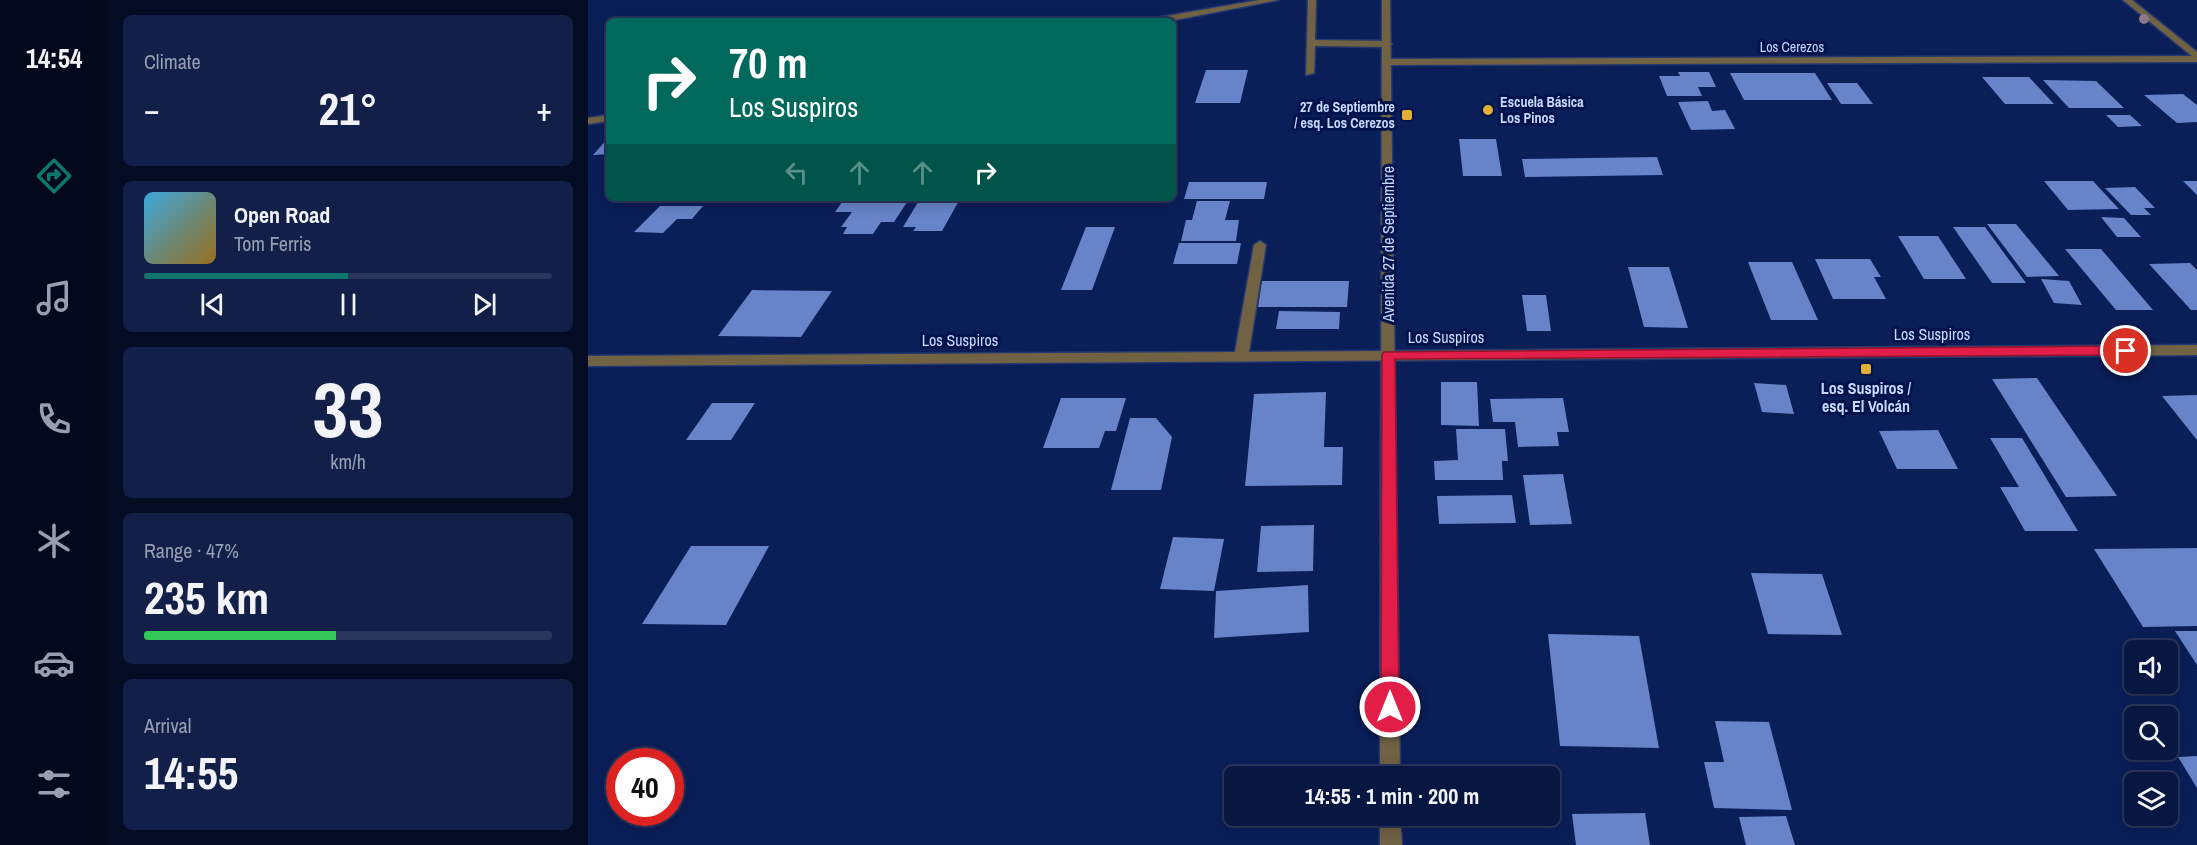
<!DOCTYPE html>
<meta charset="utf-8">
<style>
body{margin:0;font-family:"Archivo Narrow",sans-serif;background:#111f49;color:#f1f3f6;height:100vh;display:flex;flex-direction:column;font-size:22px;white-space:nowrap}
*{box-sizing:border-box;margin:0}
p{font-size:20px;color:#989fb2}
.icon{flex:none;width:33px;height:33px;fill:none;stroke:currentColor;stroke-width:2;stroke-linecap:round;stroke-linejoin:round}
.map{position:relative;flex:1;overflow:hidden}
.drawer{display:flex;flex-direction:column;gap:15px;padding:15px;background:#040c24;width:480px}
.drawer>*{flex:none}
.hud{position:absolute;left:18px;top:18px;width:570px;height:183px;border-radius:9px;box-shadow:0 3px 15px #0003,0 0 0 2px #29355b;background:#00695c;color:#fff;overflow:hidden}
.buttons{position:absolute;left:1536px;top:640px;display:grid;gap:12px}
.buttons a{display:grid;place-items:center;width:54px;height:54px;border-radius:9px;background:#081642;box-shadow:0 3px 15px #0003,0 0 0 2px #29355b;font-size:30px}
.speed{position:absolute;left:18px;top:748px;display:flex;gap:12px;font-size:30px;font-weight:700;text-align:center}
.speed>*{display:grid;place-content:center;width:78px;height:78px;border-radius:50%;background:#081642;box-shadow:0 3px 15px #0003,0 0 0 2px #29355b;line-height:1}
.speed .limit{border:9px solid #d22;background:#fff;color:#111}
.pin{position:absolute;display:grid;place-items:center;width:51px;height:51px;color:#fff;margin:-26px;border:3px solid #fff;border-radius:50%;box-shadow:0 2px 6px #0007}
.me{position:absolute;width:66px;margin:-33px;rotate:0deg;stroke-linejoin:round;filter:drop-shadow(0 0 4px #0008)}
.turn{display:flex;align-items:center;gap:21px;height:126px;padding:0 24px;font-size:27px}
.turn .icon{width:78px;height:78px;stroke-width:2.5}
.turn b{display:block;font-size:42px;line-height:51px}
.lanes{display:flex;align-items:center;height:57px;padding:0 24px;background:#0003;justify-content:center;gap:30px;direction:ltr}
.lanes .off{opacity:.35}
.big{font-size:45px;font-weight:800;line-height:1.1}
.drawer .tile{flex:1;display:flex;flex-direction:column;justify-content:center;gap:9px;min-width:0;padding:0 21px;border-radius:9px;background:#111f49}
.drawer .dial{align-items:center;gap:0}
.dial b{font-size:78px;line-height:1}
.song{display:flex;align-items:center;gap:18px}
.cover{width:72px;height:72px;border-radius:9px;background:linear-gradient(135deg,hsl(200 70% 55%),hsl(40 70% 35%))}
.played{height:6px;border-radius:3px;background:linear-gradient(90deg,#0f766e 50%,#29355b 50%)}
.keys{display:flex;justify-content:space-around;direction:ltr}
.heat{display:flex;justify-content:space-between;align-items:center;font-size:33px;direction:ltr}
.charge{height:9px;border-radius:4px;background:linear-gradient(90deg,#34c759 47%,#29355b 0)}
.trip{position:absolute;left:636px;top:766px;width:336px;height:60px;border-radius:9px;background:#081642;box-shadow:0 3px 15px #0003,0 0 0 2px #29355b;font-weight:800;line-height:60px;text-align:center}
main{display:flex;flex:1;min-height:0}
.tab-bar{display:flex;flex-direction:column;width:108px;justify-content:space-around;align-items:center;background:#03091a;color:#989fb2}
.tab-bar .icon{width:42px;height:42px}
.tab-bar .on{color:#0f766e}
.tab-bar b{font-size:27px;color:#f1f3f6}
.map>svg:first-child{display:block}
.building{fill:#6684c7}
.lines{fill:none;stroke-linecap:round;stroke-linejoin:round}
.service-casing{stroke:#25386f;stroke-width:3}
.minor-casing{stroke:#25386f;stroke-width:3}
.tertiary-casing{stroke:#25386f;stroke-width:3}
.service{fill:#706243;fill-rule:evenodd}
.minor{fill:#706243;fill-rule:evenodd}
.tertiary{fill:#706243;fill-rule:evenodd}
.tree{fill:#8b778e}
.route{fill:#e11d48;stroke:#92132f;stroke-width:1.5}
.poi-dot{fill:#e2af34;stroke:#03134c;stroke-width:2}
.labels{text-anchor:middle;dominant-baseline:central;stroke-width:6;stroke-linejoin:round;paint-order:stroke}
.far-street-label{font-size:14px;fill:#c8d9fd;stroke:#03134c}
.far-poi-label{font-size:14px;font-weight:bold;fill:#c8d9fd;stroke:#03134c;text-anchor:start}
.street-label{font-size:16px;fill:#c8d9fd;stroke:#03134c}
.poi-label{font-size:16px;font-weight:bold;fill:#c8d9fd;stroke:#03134c}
</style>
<main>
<nav class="tab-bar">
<b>14:54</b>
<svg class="icon on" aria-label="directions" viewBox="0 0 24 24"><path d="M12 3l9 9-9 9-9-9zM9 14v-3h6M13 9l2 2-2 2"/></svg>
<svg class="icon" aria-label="music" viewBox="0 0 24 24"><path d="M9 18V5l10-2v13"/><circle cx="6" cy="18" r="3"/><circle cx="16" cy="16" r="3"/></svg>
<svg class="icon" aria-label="phone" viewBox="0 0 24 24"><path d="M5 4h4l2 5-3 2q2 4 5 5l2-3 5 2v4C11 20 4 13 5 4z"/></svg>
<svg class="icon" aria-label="climate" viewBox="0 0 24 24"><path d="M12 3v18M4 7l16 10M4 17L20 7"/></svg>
<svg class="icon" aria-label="car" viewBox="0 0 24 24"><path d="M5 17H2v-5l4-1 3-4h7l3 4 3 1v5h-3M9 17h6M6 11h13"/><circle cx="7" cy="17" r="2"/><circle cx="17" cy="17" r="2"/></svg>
<svg class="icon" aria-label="filters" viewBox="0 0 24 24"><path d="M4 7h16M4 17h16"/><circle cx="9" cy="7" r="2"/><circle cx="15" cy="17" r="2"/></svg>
</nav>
<section class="drawer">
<div class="tile"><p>Climate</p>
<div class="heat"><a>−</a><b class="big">21°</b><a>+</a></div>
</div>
<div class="tile">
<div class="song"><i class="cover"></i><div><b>Open Road</b><p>Tom Ferris</p></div></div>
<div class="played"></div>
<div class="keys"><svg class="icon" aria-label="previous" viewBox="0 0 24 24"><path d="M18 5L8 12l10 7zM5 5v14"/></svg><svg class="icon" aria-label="pause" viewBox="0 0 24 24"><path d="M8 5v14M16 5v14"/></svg><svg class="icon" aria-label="next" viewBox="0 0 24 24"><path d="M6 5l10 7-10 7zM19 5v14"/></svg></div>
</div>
<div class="tile dial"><b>33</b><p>km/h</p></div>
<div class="tile"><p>Range · 47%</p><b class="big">235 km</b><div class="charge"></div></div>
<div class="tile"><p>Arrival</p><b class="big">14:55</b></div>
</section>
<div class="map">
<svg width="1609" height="845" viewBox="0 0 1609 845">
<rect width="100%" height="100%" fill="#0a1e58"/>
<g class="building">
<path d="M618,70H660L652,103H607Z"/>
<path d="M1090,72H1121L1128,87H1110L1114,96H1079L1071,76H1092Z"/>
<path d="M1142,73H1227L1244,100H1156Z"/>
<path d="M1394,77H1441L1466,104H1417Z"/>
<path d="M1455,80L1508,81L1536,108H1481Z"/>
<path d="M1239,83H1269L1285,104H1253Z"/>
<path d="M1595,94L1609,105V122L1589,123L1556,95Z"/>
<path d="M1120,101L1124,111L1137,110L1147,129L1103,130L1090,102Z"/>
<path d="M1518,115H1542L1554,126L1530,127Z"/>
<path d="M21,137V154L5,155Z"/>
<path d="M871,139H908L914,176H875Z"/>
<path d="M1069,157L1075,175L937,177L934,159Z"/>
<path d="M1456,181H1505L1531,209L1480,210Z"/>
<path d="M1595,181H1609V195Z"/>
<path d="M601,182H679L676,199H596Z"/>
<path d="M1547,187L1567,208H1556L1563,215H1543L1517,188Z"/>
<path d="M257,198L321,199L306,222H293L285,234H255L259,227H253L264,212H247Z"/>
<path d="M332,199H372L354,231H325L328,227H315Z"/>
<path d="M609,201H642L637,220H651L648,241H593L598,220H604Z"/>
<path d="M72,206H115L104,219H89L75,233L46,232Z"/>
<path d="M1513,217L1536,218L1553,237H1529Z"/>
<path d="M1399,224H1428L1471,276L1439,277Z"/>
<path d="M498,227H527L504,290H473Z"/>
<path d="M1365,227H1397L1438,283H1404Z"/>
<path d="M1310,236H1350L1378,279H1336Z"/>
<path d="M591,243H653L649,264H585Z"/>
<path d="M1477,249H1513L1565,310H1528Z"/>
<path d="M1227,259H1282L1293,277H1286L1298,299H1245Z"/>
<path d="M1160,262H1204L1230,320H1183Z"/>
<path d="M1602,263L1609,270V310H1603L1561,264Z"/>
<path d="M1040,267H1081L1100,328L1056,327Z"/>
<path d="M1453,279L1481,281L1494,305L1466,303Z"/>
<path d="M674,281H761L759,307H670Z"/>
<path d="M164,290L244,291L213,337L130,336Z"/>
<path d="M934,295H958L963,331H939Z"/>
<path d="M691,311L752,312L751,329H688Z"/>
<path d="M1449,378L1529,496L1478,497L1404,379Z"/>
<path d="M853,382H889L891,426L853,425Z"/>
<path d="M1166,383L1198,385L1206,414L1174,412Z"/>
<path d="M738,392L736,447H755L754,485L657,486L666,394Z"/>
<path d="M1609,395V440L1574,396Z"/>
<path d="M473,398H538L528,431H517L511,448H455Z"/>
<path d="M975,398L981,432H969L971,446L930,447L927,422H905L902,399Z"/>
<path d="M124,403H167L143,440H98Z"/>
<path d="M542,418H568L584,437L573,490H523Z"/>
<path d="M868,429H917L920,461H914L915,480H847L846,461L870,460Z"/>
<path d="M1350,430L1370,469H1309L1291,431Z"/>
<path d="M1402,438H1434L1490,531H1437L1412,487H1431Z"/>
<path d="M975,474L984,524L942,525L935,475Z"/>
<path d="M924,495L928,523L851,524L849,496Z"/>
<path d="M726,525L725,571L669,572L673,526Z"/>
<path d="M585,537L636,539L626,591L572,589Z"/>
<path d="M103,546H181L138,625L54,624Z"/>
<path d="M1609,548V626L1555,627L1506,549Z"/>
<path d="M1163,573L1234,574L1254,635L1180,634Z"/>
<path d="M720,585L721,632L626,638L628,591Z"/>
<path d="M1587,631H1609V665Z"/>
<path d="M960,634L1051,636L1071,748L972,746Z"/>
<path d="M1127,721L1181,722L1204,810L1126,808L1116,762H1136Z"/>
<path d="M1609,756V788L1590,757Z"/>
<path d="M1057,813L1062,845H988L984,814Z"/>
<path d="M1198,816L1207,845H1158L1151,817Z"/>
</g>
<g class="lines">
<g class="service-casing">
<path id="service" d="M720,0H728L727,40L799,41L804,44L799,47L727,46L726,73L718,75Z"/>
</g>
<g class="minor-casing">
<g id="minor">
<path d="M671,0H690L582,21H562L567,18Z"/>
<path d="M1609,56V62L799,65L794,62L799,59Z"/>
<path d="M21,115V121L0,124V118Z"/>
<path d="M672,241L678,245L661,352L1609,345V355L0,366V356L647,352L666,245Z"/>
</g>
</g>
<g class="tertiary-casing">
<g id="tertiary">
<path d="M794,0H802L812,777H792Z"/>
<path d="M1535,0H1544L1609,52V60Z"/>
<path d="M792,816H812L814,845H792Z"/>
</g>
</g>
<use href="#service" class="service"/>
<use href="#minor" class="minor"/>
<use href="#tertiary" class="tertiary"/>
</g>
<circle class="tree" cx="1556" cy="19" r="5"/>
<path class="route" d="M1538,346L1544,351L1538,355L807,359L811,707L808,713L802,715L796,713L793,707L794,355L796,352Z"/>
<g class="poi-dot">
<circle cx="900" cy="110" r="6"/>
<rect x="813" y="109" width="12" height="12" rx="3"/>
<rect x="1272" y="363" width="12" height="12" rx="3"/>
</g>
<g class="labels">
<g class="far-street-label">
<text x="1204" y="47">Los Cerezos</text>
</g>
<g class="far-poi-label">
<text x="912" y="102">Escuela Básica<tspan x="912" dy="16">Los Pinos</tspan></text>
<text x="807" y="107" text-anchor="end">27 de Septiembre<tspan x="807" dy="16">/ esq. Los Cerezos</tspan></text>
</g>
<g class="street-label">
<text transform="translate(800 244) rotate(-90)">Avenida 27 de Septiembre</text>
<text x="1344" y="334">Los Suspiros</text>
<text x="858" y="337">Los Suspiros</text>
<text x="372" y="340">Los Suspiros</text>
</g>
<g class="poi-label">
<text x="1278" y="388">Los Suspiros /<tspan x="1278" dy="18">esq. El Volcán</tspan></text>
</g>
</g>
</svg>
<div class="buttons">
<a><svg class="icon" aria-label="sound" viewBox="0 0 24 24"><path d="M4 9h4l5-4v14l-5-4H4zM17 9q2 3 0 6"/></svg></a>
<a><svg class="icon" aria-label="search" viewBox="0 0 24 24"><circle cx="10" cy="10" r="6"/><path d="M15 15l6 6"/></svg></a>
<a><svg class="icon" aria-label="layers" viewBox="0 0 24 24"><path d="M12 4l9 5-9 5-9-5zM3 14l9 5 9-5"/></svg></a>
</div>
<div class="speed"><div class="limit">40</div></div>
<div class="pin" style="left:1538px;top:351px;background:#d93025"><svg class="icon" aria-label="arrive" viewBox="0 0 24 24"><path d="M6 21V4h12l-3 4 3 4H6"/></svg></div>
<svg class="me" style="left:802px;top:707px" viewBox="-20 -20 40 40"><circle r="17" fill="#e11d48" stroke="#fff" stroke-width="3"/><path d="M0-11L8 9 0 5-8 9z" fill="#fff"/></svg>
<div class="trip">14:55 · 1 min · 200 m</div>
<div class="hud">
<div class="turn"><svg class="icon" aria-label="right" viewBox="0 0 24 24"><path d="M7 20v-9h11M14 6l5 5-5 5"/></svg><div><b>70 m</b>Los Suspiros</div></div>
<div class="lanes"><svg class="icon off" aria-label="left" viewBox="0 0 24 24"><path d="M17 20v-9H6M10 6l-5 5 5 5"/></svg><svg class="icon off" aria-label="ahead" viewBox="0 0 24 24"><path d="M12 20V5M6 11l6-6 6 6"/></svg><svg class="icon off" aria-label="ahead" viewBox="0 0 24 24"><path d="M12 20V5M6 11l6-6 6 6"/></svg><svg class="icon" aria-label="right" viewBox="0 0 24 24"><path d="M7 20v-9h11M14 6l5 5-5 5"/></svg></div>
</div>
</div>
</main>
